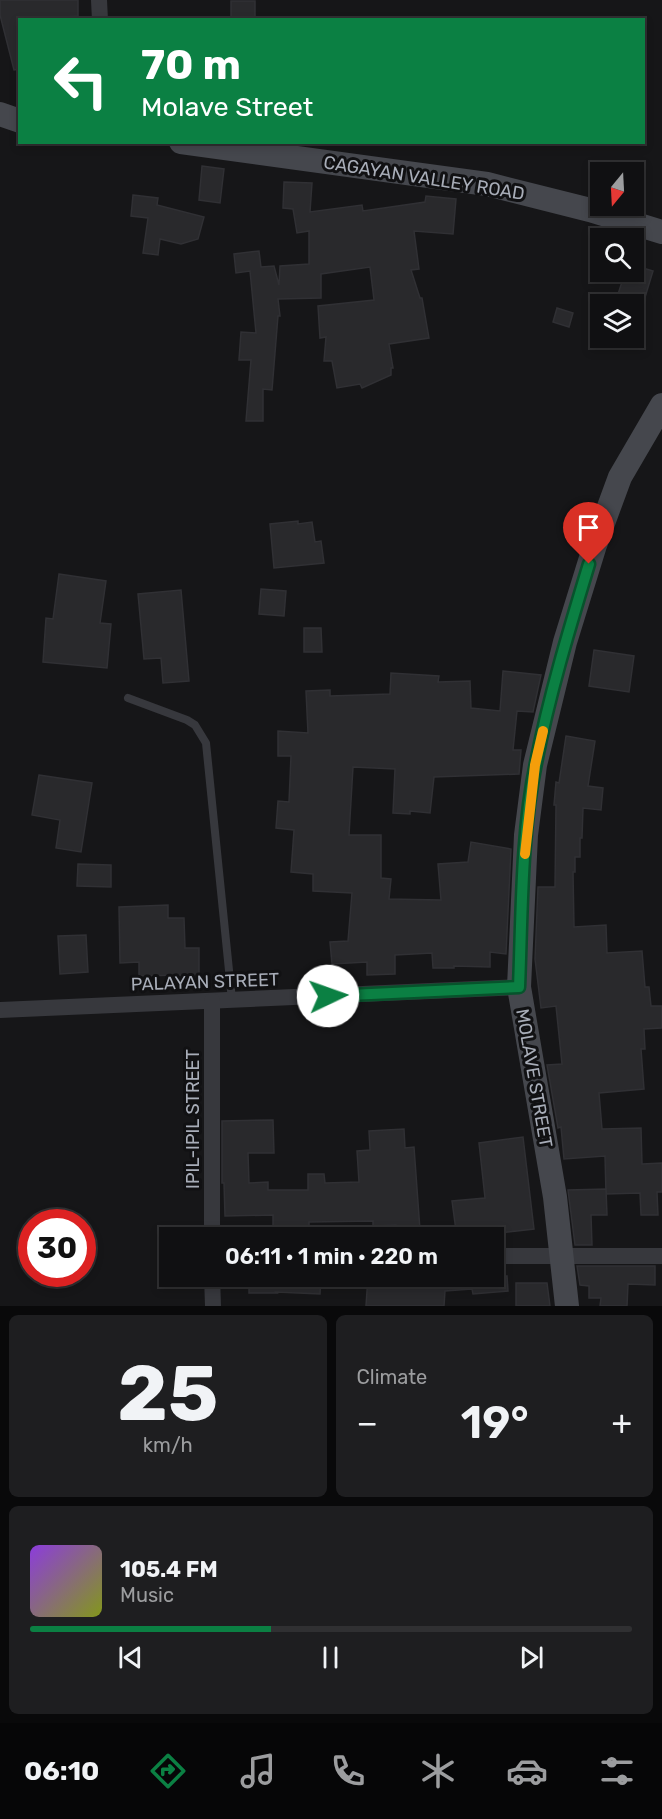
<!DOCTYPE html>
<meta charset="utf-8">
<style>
body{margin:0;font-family:Rubik,sans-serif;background:#1e1e20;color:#f1f3f6;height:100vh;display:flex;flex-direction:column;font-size:22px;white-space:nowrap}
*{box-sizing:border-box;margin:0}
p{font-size:20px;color:#9c9d9f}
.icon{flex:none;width:33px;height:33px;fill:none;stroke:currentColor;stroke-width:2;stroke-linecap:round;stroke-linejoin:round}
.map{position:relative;height:1306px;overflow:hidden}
.drawer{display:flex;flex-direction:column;gap:9px;padding:9px;background:#09090a;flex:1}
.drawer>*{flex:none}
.top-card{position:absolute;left:18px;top:18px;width:627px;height:126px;border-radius:0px;box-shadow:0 3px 9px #0003,0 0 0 2px #303032;background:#0b8043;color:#fff;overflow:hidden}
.needle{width:39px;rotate:198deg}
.fabs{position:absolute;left:590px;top:162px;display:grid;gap:12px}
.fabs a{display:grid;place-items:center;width:54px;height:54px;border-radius:0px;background:#101012;box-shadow:0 3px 9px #0003,0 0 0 2px #303032;font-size:30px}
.speed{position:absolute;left:18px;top:1209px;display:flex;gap:12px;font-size:30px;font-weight:700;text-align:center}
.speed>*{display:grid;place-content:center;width:78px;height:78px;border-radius:50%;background:#101012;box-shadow:0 3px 9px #0003,0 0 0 2px #303032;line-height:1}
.speed .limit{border:9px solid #d22;background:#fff;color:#111}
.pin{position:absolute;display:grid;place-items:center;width:51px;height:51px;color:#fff;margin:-62px -26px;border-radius:50% 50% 50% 0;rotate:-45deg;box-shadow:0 0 6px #0007}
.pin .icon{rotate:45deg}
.me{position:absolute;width:66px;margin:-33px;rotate:87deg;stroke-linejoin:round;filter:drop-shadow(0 0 4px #0008)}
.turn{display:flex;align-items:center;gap:21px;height:126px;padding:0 24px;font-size:27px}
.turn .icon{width:78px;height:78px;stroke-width:2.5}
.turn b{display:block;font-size:42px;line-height:51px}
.big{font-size:45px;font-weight:600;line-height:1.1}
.drawer .widget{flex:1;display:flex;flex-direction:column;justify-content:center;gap:9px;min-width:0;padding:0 21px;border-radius:9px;background:#1e1e20}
.drawer .dial{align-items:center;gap:0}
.dial b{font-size:78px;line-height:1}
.song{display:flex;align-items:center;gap:18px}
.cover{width:72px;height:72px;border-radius:9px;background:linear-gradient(135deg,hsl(270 70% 55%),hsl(70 70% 35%))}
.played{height:6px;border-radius:3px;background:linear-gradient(90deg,#0b8043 40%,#303032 40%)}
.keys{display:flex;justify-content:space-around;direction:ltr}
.heat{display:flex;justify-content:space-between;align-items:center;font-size:33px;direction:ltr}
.drawer .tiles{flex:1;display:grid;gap:9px;grid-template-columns:1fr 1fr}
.widget:last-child{grid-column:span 2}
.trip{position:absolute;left:159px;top:1227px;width:345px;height:60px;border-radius:0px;background:#101012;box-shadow:0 3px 9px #0003,0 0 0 2px #303032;font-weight:600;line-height:60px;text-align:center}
.menu{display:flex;height:96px;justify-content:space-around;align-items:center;background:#060607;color:#9c9d9f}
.menu .icon{width:42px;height:42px}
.menu .selected{color:#0b8043}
.menu b{font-size:27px;color:#f1f3f6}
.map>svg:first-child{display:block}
.building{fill:#29292c;stroke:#303034;stroke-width:1.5}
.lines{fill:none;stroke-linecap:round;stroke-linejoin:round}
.lane{stroke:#37383d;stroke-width:8}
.street{stroke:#37383d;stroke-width:16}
.secondary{stroke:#45474d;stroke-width:24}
.route-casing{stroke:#07532c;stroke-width:15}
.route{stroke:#0b8043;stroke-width:10}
.slow{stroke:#f59e0b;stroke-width:10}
.labels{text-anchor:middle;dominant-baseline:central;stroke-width:6;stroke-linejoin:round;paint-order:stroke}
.street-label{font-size:18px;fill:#a8adb8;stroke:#111113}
</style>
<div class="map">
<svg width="662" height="1306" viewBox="0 0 662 1306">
<rect width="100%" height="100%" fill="#161618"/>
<g class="building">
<path d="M0,0H78V16L20,20V69L14,70L0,15Z"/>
<path d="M231,1H255V18L231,17Z"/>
<path d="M202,166L224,169L220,203L199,200Z"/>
<path d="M284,182L312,183L310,212L362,205L363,211L425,202L426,196L456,199L453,234L414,231L419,269L411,270L420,298H422L429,338L389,344L393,368H391V375L362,388L360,384L337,388L332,361H324L326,337L320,338L318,306L374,300L370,267L321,274V298L278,299L280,316H278L272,390L263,389V421H246L251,360H239L241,332L256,333L250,271L236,273L234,254L259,251L261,267L274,266L279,285L280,266L309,264V231L297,233L293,209L283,208Z"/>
<path d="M133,195L158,198L157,205L204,217L198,239L181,244L160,239L158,255L143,253L148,218L131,216Z"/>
<path d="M633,265L653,271L643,304H615L625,272H633Z"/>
<path d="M557,308L573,313L569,327L553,322Z"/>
<path d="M298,521V524L312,522L315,542L321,541L324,563L274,568L270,524Z"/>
<path d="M59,574L106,581L100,623L111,624L107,668L43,662L46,618L53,619Z"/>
<path d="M261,589L286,591L284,616L259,614Z"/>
<path d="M181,590L189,681L163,683L161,658L144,659L138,594Z"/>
<path d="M304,628H321L322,652H304Z"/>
<path d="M594,650L634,656L629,692L589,686Z"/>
<path d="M503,671L541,675L533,712L517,711L513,750H521L519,774L434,777L430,813L410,811V814L393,813L395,769L353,767L349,835H381V878L391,879L389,899L441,900L438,864L468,862L471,842L511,849L506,954L490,952V967L454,966V968H433L432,953L395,955V974L367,975V962L332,964L330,942L348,941L352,893L313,891V874L291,872L294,830L276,828L278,801L289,802L291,756H278V731L308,733L306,691L330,690V696L390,694L391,673L439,676L438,682L470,681L471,708L500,711Z"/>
<path d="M566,736L595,741L588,786L603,788L601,810L583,808L582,838H580V857H575V872H573L574,927L606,925L607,953L642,951L645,987H649L651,1006H662V1028L644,1029L645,1049H641L644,1089L599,1093L602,1129L641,1128L642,1164L662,1163V1192H657L658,1215H641L640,1193L606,1194L605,1156L564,1159L561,1127L558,1128L547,1065L562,1064L556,1006L541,1008L535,959L538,887H555L556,805H554L556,782L559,783Z"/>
<path d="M39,775L92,783L81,852L56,848L60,820L32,815Z"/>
<path d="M78,864L111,865V887L77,886Z"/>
<path d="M168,905V918H184L185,948H199V977H181V975L139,976V962L120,963L119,907Z"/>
<path d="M86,935L88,972L60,974L58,936Z"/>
<path d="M273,1120L274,1153H248L249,1183L268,1182V1190H308V1174H324L325,1183L359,1182L357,1151L370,1150L369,1131L404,1129L405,1148L414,1147L420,1230L396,1232V1225L373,1226V1221L309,1222V1238H273V1215L225,1216L224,1183H222V1121Z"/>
<path d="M523,1137L534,1229L457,1238L452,1201L485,1198L479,1143Z"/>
<path d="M606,1189L607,1215H591L592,1245H575L568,1190Z"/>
<path d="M577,1266H655V1285L628,1284L627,1306H600L601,1298H589V1286L580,1285Z"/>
<path d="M249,1276H321L320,1294L276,1292L277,1293H249Z"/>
<path d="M368,1276H507L508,1291L473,1294L472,1289L445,1291L444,1306H366Z"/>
<path d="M516,1283H547L550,1306H516Z"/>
</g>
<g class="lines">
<path class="lane" d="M128,698L187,720L195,725L206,743L232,1000"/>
<g class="street">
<path d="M99,0L100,20"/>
<path d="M0,1010L519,987"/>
<path d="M212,1238V1001"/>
<path d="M494,1256H662"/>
<path d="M212,1276L213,1306"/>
</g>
<g class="secondary">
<path d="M0,114L20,121"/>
<path d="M181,142L487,184L590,210L662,232"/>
<path d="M567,1306L555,1197L519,987L526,835L535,765L565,642L595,545L620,477L662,405"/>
</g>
</g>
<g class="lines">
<g class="route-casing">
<path id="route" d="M328,996L519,987C522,915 521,834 536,763C549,696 569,630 589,564"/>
</g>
<use href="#route" class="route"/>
<path class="slow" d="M525,854L535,765L543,731"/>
</g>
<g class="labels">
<g class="street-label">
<text transform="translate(424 178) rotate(9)">CAGAYAN VALLEY ROAD</text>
<text transform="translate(205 982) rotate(-2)">PALAYAN STREET</text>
<text transform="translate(534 1078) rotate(80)">MOLAVE STREET</text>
<text transform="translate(193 1119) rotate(-90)">IPIL-IPIL STREET</text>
</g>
</g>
</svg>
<div class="fabs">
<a><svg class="needle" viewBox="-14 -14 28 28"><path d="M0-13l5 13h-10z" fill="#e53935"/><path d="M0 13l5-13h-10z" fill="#9c9d9f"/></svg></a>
<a><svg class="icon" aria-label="search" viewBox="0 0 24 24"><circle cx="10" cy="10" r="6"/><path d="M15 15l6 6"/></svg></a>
<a><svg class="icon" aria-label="layers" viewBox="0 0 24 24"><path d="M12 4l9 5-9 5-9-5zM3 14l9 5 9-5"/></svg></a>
</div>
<div class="speed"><div class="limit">30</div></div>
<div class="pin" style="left:589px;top:564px;background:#d93025"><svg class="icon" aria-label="arrive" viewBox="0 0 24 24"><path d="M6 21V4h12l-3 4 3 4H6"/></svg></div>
<svg class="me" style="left:328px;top:996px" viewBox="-20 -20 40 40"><circle r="19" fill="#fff"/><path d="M0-13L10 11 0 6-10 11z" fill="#0b8043"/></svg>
<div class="trip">06:11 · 1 min · 220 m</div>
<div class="top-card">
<div class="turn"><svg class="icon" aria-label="left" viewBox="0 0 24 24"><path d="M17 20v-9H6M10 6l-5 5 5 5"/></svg><div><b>70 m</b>Molave Street</div></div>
</div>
</div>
<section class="drawer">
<div class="tiles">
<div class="widget dial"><b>25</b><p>km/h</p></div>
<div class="widget"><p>Climate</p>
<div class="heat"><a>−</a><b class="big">19°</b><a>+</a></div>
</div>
<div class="widget">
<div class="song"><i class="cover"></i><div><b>105.4 FM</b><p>Music</p></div></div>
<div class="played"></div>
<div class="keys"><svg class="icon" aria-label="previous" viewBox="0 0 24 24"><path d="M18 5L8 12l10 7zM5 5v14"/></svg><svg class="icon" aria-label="pause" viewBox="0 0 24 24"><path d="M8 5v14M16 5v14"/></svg><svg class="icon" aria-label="next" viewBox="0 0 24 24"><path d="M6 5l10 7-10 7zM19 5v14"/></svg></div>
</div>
</div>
</section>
<nav class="menu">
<b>06:10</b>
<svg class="icon selected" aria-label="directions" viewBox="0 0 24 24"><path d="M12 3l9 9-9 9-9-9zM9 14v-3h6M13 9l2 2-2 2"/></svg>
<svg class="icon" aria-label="music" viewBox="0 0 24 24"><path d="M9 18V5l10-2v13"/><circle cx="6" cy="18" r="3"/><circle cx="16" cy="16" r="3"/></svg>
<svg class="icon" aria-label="phone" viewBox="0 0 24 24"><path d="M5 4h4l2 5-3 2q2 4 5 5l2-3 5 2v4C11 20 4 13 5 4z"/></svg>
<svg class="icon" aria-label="climate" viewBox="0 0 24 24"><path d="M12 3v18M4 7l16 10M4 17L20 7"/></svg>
<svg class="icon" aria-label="car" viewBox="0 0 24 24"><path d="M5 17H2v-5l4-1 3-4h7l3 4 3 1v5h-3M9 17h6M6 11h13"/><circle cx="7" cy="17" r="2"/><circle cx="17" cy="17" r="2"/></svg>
<svg class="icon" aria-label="filters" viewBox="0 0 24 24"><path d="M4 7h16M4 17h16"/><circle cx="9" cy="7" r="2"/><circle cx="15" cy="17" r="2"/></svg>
</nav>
